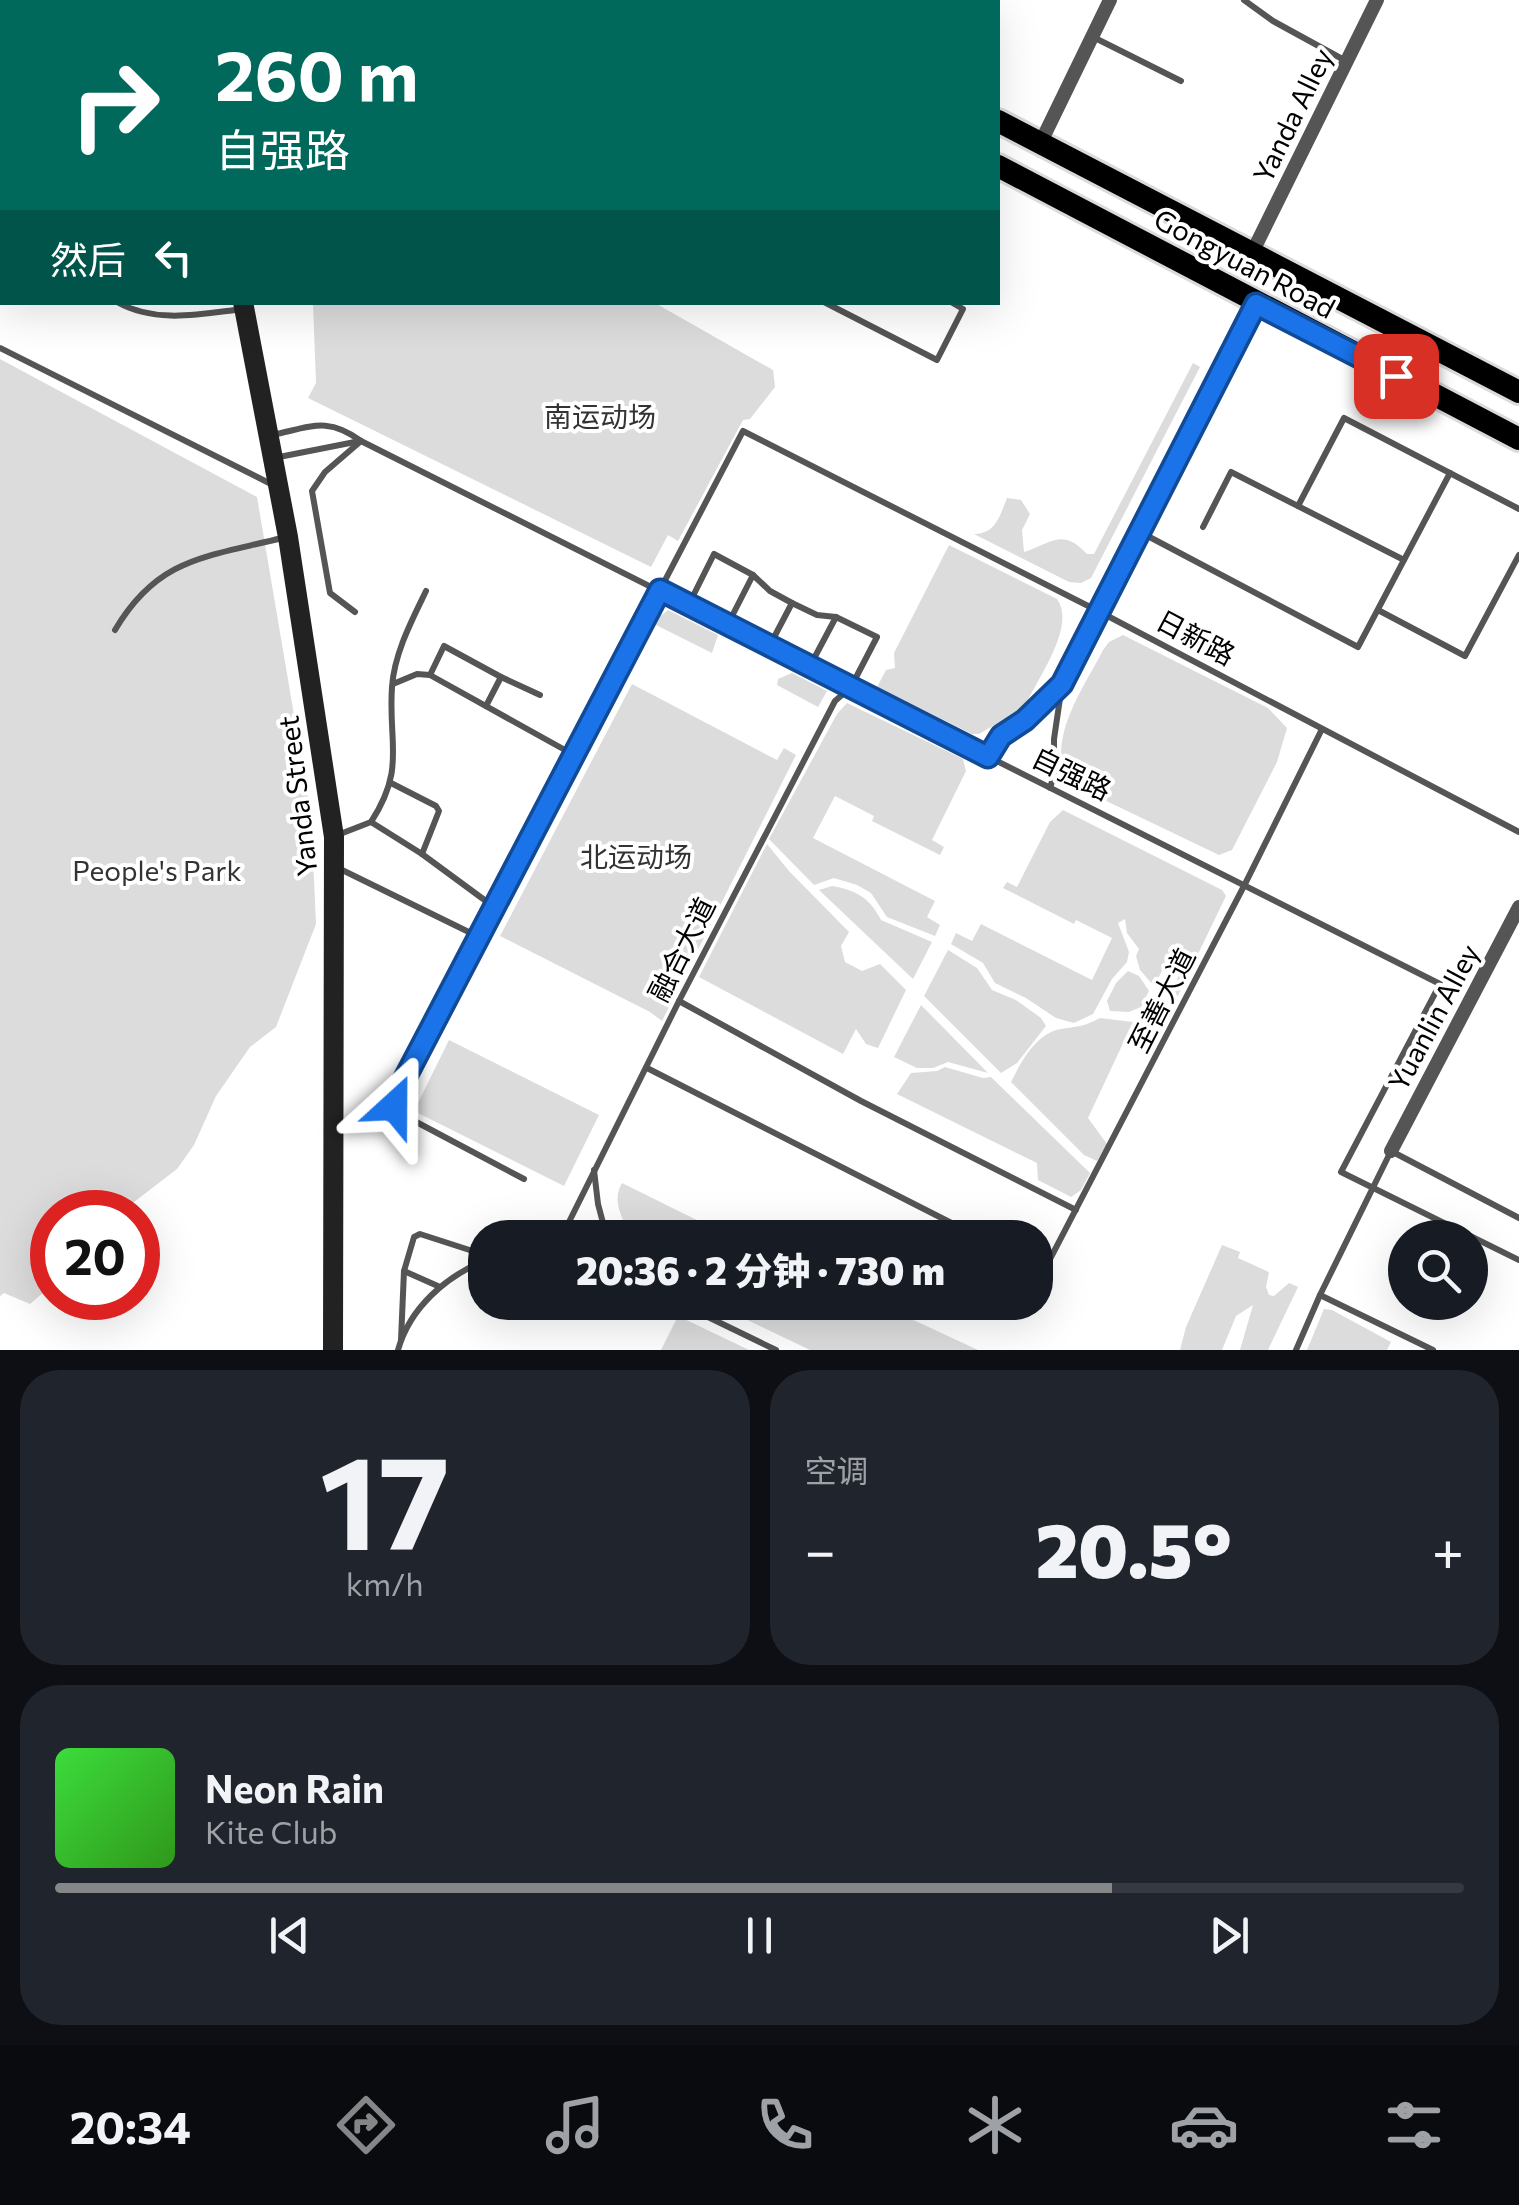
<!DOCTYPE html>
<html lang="zh">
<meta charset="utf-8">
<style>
body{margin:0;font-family:Commissioner,"Noto Sans SC",sans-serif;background:#20242c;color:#f1f3f6;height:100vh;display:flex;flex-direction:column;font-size:38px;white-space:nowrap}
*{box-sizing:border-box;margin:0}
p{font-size:32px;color:#9ea1a6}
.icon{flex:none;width:55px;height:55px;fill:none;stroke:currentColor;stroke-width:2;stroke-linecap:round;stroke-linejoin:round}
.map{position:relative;height:1350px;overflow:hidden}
.side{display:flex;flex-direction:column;gap:20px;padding:20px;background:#0d0f14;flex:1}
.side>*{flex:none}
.hud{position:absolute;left:0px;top:0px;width:1000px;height:305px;box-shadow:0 10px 40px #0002;background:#00695c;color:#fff;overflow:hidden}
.tools{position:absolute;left:1388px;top:1220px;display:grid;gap:20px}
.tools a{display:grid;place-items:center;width:100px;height:100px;border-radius:50%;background:#171b24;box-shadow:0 10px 40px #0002;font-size:50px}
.speed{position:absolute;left:30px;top:1190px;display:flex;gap:20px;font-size:50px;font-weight:700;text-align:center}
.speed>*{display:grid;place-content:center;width:130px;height:130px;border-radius:50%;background:#171b24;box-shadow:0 10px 40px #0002;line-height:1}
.speed .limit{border:15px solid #d22;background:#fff;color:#111}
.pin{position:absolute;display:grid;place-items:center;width:85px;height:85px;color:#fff;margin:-42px;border-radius:20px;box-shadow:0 5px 15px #0006}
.me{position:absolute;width:110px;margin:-55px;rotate:24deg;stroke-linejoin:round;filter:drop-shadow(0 0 8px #0008)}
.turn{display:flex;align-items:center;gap:35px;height:210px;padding:0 50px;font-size:45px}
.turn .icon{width:130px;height:130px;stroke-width:2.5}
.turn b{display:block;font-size:70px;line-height:85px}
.then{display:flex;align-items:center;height:95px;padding:0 50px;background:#0003;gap:20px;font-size:38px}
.big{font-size:75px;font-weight:800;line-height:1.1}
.side .card{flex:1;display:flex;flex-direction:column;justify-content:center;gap:15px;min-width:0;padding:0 35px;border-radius:40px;background:#20242c}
.side .dial{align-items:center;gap:0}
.dial b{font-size:130px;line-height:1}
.song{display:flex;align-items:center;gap:30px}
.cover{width:120px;height:120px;border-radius:15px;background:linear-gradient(135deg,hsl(120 70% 55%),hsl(110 70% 35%))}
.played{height:10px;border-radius:5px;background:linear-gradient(90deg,#858687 75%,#363941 75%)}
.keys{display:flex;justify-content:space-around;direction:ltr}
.heat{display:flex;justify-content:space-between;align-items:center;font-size:55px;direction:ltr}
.side .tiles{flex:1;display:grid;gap:20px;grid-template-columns:1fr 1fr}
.card:last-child{grid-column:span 2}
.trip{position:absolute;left:468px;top:1220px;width:585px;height:100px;border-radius:40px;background:#171b24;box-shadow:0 10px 40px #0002;font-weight:800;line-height:100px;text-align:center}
.tab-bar{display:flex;height:160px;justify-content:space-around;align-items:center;background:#090b0e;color:#9ea1a6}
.tab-bar .icon{width:70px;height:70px}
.tab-bar .selected{color:#858687}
.tab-bar b{font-size:45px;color:#f1f3f6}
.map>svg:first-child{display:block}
.green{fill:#dcdcdc}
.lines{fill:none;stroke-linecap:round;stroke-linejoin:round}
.primary-casing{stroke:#dbdbdb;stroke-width:28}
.lane{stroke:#555;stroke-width:6}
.street{stroke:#555;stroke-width:14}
.secondary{stroke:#222;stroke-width:20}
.primary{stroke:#000;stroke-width:22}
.route-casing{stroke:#114b97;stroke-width:25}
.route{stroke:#1a73e8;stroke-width:18}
.labels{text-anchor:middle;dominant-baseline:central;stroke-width:8;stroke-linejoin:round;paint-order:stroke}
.street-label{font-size:28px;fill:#000;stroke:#fff}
.park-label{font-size:28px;fill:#333;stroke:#fff}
</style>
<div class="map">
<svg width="1519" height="1350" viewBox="0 0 1519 1350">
<rect width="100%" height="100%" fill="#fff"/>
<g class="green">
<path d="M313,303H655L773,370L775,387L750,419L743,420L678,541L668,535L651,567L308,398L316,383Z"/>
<path d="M0,359L257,497L311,815L316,924L276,1027L250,1047L216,1096L194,1145L177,1169L121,1212H52V1285L30,1304L4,1293L0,1296Z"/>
<path d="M1193,363L1200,367L1091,578L1081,583L1069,582L974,534C996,534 1000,515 1007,498L1021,500L1030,514L1022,530L1024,552C1053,542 1063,528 1087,554H1094Z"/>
<path d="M949,545L1057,599C1076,625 1040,675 1027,702L1019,711L979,734H972L877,687L886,670L895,668L894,653Z"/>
<path d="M668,610L718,635L712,653L652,623Z"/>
<path d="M1123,635L1268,708L1287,728L1277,762L1232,850L1219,855L1073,785C1040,747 1085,686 1103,650L1109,642Z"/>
<path d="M792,673L827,691L818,707L777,685L778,679Z"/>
<path d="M632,684L777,760L784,748L796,755L662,1021L650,1012L500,936Z"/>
<path d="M847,703L963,759L966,771L932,840L944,847L940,855L872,821L874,816L835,796L813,838L935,901L927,917L940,925L935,936L887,917L871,893L857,885L834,878L814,885L769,839L837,714Z"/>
<path d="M1063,810L1222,890L1226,896L1170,1012L1164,1008L1179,975L1163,969L1154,986L1140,970L1136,956L1139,949L1127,933L1125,919L1118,923L1129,952L1127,962L1112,979L1093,1014L1074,1023L1056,1018L1026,998L995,983L983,963L951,944L956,933L972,941L981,924L1092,980L1112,938L1076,920L1074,924L1003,888L1007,882L1017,887L1050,822Z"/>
<path d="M767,844L789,871L849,932L841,946L845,962L862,971L880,964L906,990L878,1048L866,1044L856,1029L843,1054L699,977Z"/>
<path d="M832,886C856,890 870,898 881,920L932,942L913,979L819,890Z"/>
<path d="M948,950L977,968L992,990L1016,1000L1041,1018L1046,1026L1017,1063L1001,1073L924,996Z"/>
<path d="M1128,971L1139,976L1149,991L1141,1007L1129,1012L1110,1011L1107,1001L1116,983Z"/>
<path d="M921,1005L988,1073L948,1062L933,1068H917L894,1057Z"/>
<path d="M1100,1018L1133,1022L1088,1118L1107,1144L1097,1161L1084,1155L1011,1082C1021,1062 1036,1033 1061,1029C1079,1026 1083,1027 1100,1018Z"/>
<path d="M449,1040L599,1115L564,1186L414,1111Z"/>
<path d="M945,1067L983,1078L991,1077L1090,1173L1081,1190L1071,1197L1038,1180L1037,1163L897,1094L911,1073L937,1071Z"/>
<path d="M622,1183L731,1237H632C623,1220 611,1201 622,1183Z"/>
<path d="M1222,1245L1240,1252L1238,1258L1269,1272L1266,1287L1269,1295L1274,1296L1289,1283L1298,1287L1268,1350H1240L1253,1305L1236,1316L1222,1350H1180L1186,1327Z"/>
<path d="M712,1303H877L978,1350H810Z"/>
<path d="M1324,1309L1332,1310L1391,1342L1387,1350H1307Z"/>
<path d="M678,1316L749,1350H661Z"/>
</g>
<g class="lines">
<g class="primary-casing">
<g id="primary">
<path d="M682,0L686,2"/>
<path d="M771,0L775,2"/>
<path d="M998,121L1519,392"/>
<path d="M998,166L1519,439"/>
</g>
</g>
<g class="lane">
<path d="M71,0L76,2"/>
<path d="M307,0L312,2"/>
<path d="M1244,0L1273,21L1346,61"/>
<path d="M98,2L99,0"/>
<path d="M368,2L370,0"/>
<path d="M563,2L565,0"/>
<path d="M0,25L2,26"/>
<path d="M1093,37L1181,81"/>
<path d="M0,121L2,122"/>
<path d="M117,302C156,324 201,314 243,309"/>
<path d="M824,302L937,360L963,309L951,302"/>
<path d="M0,348L273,485"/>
<path d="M272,435C311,427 327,416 361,441L1440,984L1341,1172L1519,1260"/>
<path d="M274,458L360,441"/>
<path d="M1298,506L1344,418L1519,509"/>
<path d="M1203,527L1231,472L1404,560"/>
<path d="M1140,532L1358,647L1450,473"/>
<path d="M1378,610L1465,656L1519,555"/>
<path d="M355,612L330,593L312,491L325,472L361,441"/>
<path d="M728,624L753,575"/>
<path d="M115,630C158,557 207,557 282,538"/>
<path d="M770,645L792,603"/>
<path d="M810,666L836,617"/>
<path d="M430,675L444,646L501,677"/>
<path d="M393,684L417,674L430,675L574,755"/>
<path d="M486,706L501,677L540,695"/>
<path d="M988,757C1001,731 1040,705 1062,684L1255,305"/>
<path d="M391,783L436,806L439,811L422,854"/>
<path d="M1050,788L1054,775V739L1062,685"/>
<path d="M371,822L422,854L494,907"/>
<path d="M335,836L371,822C406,768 388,744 392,687C394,654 412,620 426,591"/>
<path d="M336,867L479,937"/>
<path d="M679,1001L861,1101L1076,1210"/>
<path d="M647,1068L981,1238"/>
<path d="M594,1170L598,1204L607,1238"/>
<path d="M524,1179L405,1116L393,1101L743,431L1100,612L1519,832"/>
<path d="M561,1238L679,1001L835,701L851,687L877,637L836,617L817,615L792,603L770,591L753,575L714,554L689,604"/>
<path d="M404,1271L440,1287"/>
<path d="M1035,1288L1245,884L1322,729"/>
<path d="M1320,1295L1433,1350"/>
<path d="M677,1302L776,1350"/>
<path d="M401,1340L404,1271L414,1237L420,1234L485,1255"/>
<path d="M398,1350C410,1307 446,1277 485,1260"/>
<path d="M1296,1350L1320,1295L1391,1151L1519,1218"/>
</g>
<g class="street">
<path d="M1040,144L1110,0"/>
<path d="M1252,253L1377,0"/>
<path d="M1391,1151L1519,907"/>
</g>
<g class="secondary">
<path d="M190,0V2"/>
<path d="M747,0V2"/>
<path d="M800,2L801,0"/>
<path d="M243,302L288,537L334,837L333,1350"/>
</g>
<use href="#primary" class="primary"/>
</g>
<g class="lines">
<g class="route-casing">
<path id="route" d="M394,1106L393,1101L660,590L988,757L1001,736L1025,720L1062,684L1256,304L1396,376"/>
</g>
<use href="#route" class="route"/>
</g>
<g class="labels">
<g class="street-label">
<text transform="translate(1292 115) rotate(-64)">Yanda Alley</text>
<text transform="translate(1245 263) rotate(28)">Gongyuan Road</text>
<text transform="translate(1196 637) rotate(28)">日新路</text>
<text transform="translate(1072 773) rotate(26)">自强路</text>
<text transform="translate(297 796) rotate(-97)">Yanda Street</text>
<text transform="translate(681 949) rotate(-63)">融合大道</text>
<text transform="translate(1161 1000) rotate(-63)">至善大道</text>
<text transform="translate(1433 1017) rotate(-62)">Yuanlin Alley</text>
</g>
<g class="park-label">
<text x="600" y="416">南运动场</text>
<text x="636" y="856">北运动场</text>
<text x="157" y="870">People's Park</text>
</g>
</g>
</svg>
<div class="tools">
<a><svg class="icon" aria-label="search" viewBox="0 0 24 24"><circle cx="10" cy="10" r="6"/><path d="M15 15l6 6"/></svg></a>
</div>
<div class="speed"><div class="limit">20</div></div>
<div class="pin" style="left:1396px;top:376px;background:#d93025"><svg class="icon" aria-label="arrive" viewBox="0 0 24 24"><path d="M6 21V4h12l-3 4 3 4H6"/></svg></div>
<svg class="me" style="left:394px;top:1106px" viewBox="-20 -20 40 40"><path d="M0-17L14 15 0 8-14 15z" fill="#1a73e8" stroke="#fff" stroke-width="4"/></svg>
<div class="trip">20:36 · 2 分钟 · 730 m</div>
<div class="hud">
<div class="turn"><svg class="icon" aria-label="right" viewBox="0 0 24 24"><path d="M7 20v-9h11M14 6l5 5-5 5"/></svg><div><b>260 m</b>自强路</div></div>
<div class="then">然后<svg class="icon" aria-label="left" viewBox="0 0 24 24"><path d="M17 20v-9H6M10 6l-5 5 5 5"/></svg></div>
</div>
</div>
<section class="side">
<div class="tiles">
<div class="card dial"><b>17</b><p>km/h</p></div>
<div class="card"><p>空调</p>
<div class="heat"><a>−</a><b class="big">20.5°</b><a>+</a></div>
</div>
<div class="card">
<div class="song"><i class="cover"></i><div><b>Neon Rain</b><p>Kite Club</p></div></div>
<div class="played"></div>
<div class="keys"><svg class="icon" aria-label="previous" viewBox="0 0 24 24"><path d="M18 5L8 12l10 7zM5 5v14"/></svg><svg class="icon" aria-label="pause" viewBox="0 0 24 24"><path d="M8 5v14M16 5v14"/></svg><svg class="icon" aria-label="next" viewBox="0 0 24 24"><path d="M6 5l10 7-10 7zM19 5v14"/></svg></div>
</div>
</div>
</section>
<nav class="tab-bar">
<b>20:34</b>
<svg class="icon selected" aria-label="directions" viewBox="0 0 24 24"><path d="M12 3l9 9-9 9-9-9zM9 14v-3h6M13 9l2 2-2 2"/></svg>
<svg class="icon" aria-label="music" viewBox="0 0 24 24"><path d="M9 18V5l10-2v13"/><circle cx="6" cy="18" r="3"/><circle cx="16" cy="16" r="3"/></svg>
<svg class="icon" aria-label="phone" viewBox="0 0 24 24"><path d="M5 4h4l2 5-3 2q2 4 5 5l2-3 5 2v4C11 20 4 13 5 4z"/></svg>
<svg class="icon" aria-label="climate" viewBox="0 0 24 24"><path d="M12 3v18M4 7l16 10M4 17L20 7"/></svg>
<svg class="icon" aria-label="car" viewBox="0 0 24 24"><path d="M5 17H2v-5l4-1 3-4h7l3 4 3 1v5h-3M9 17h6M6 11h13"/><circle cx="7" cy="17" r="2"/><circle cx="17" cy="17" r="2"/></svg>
<svg class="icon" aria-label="filters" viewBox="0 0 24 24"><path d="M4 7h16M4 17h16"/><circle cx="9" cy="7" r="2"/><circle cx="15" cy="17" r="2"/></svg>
</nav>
